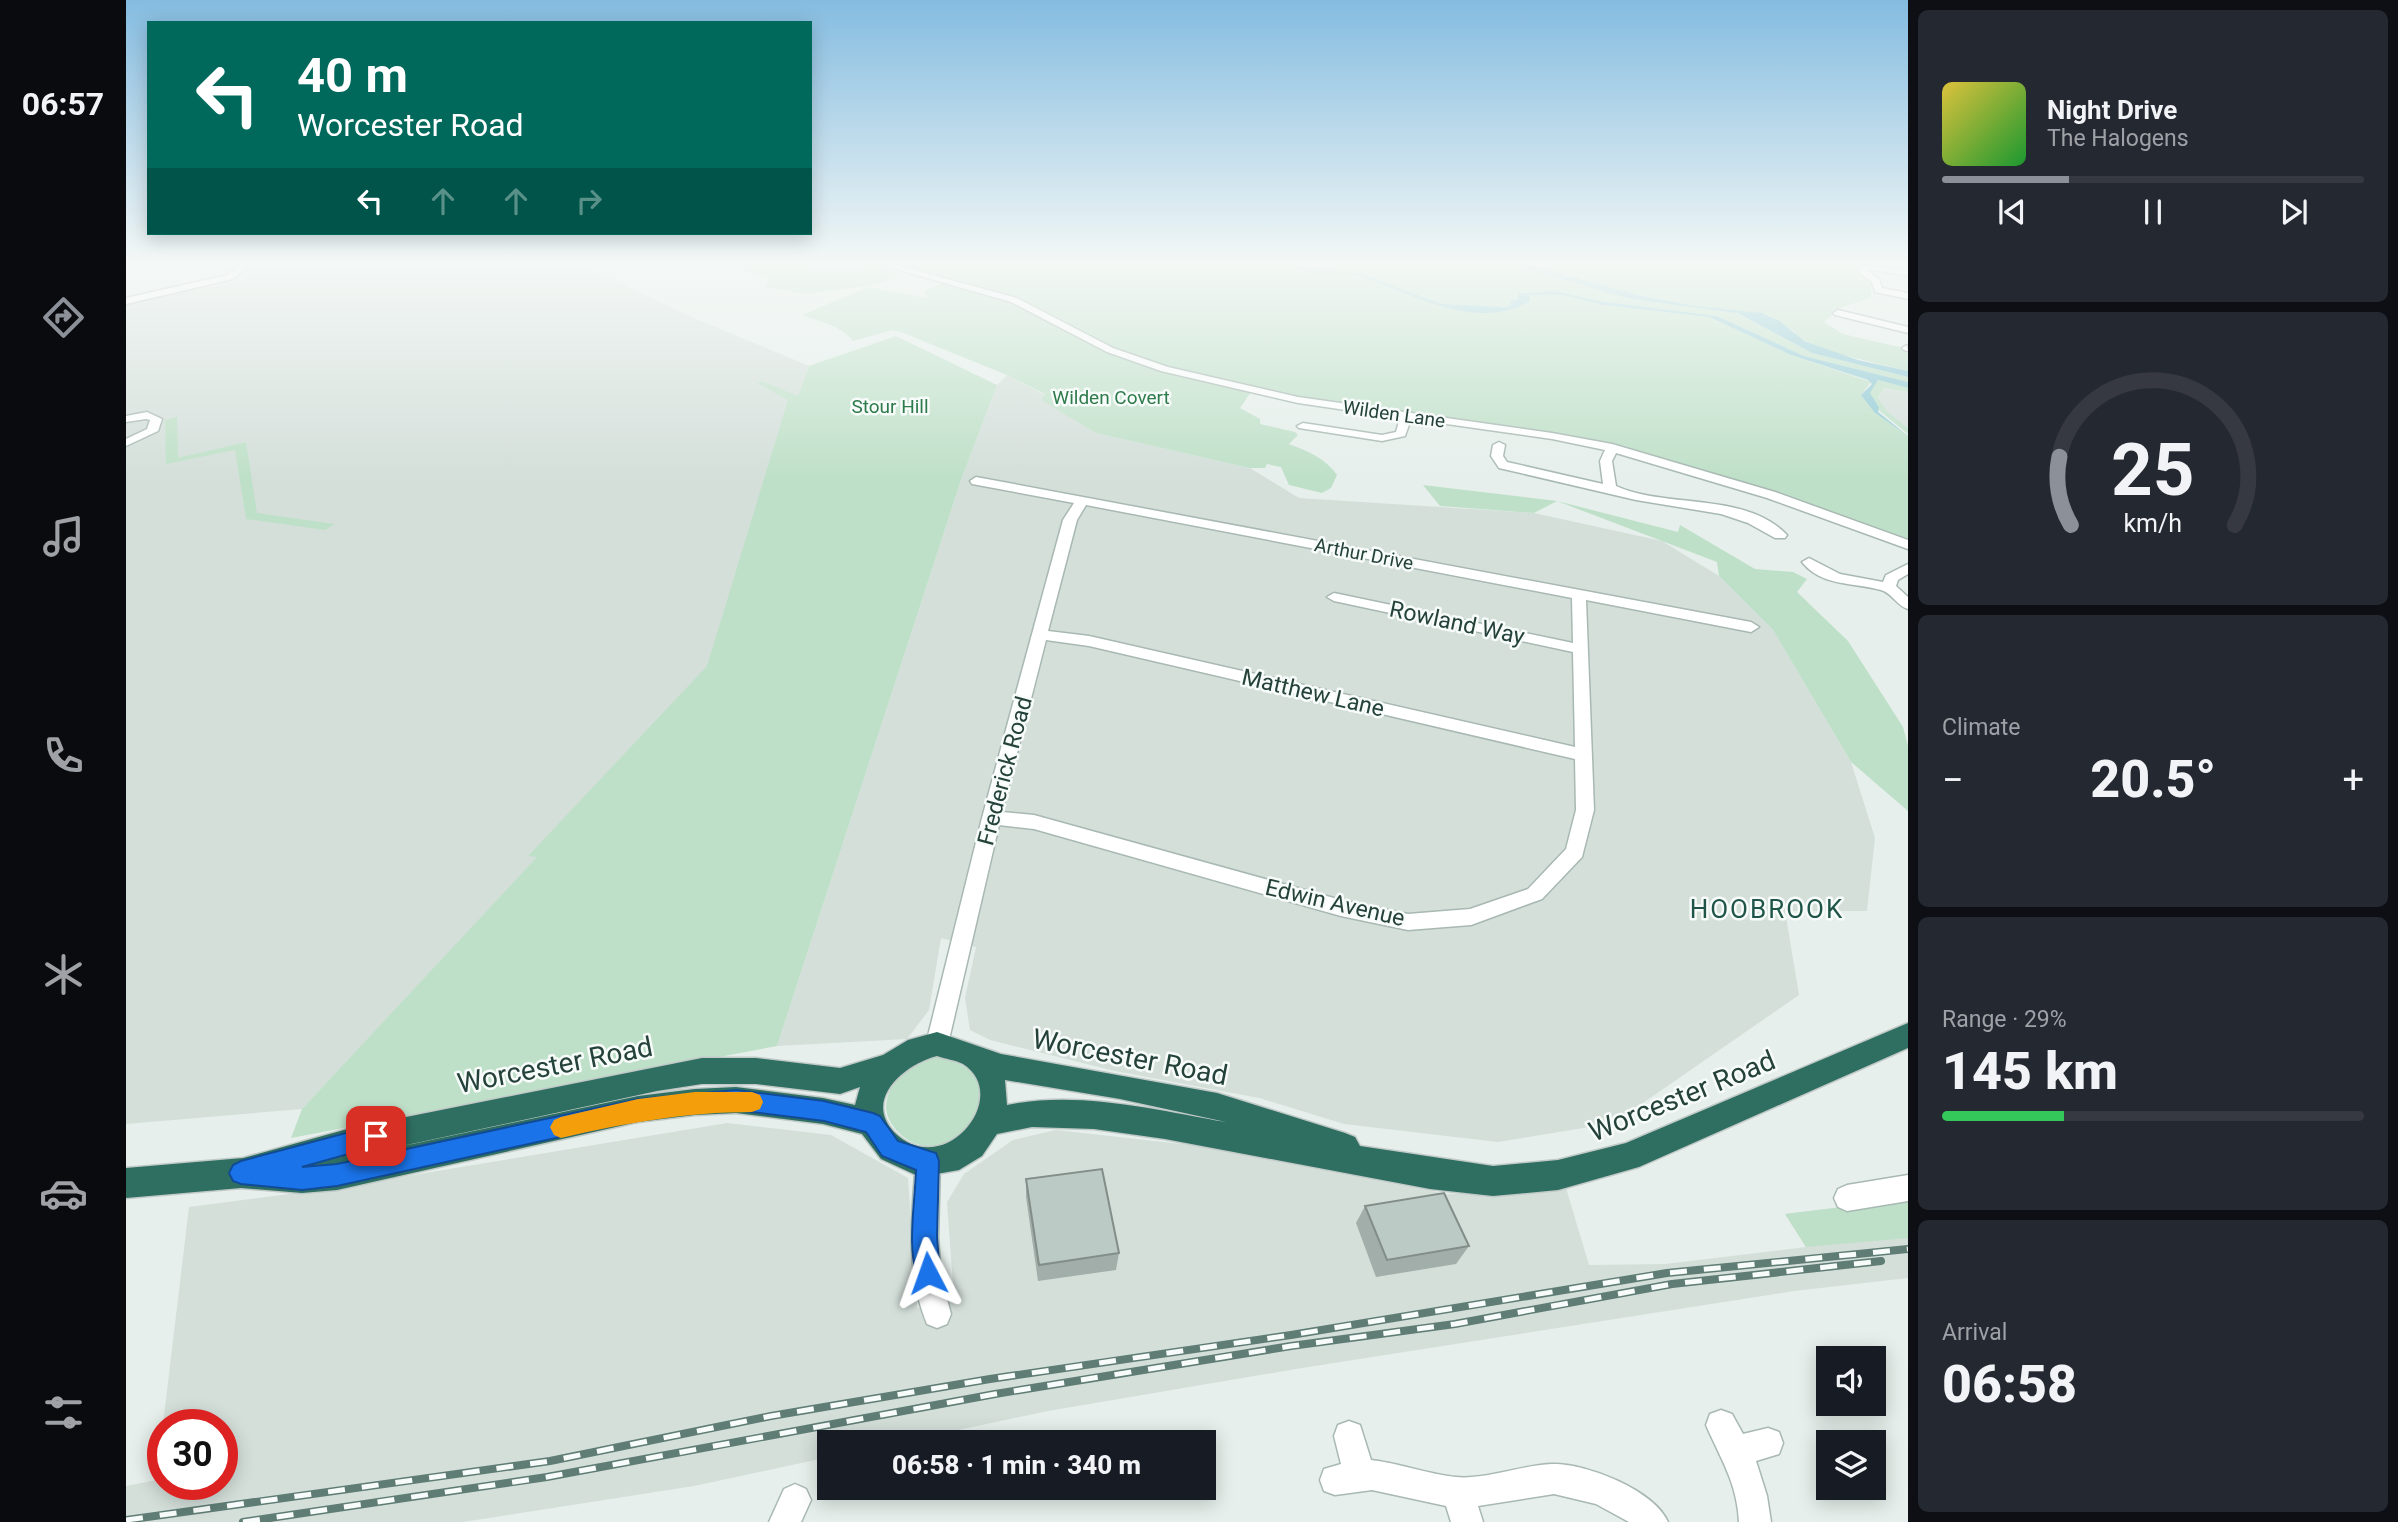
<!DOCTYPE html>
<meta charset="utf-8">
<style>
body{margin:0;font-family:Roboto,sans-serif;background:#242831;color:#f1f3f6;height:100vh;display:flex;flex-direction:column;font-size:26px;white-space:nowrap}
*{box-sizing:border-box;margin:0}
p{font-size:23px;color:#9ea1a6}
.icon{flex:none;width:38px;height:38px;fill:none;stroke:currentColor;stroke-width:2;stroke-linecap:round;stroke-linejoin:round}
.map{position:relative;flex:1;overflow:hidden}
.details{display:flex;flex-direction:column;gap:10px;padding:10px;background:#0d0f14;width:490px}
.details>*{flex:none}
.banner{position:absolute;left:21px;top:21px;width:665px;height:214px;border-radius:0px;box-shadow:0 4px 18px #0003;background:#00695c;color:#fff;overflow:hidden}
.controls{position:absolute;left:1690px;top:1346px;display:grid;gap:14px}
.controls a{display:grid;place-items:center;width:70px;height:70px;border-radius:0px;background:#171b24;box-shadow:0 4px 18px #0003;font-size:35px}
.speed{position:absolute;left:21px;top:1409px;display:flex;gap:14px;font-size:35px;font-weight:700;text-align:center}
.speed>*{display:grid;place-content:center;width:91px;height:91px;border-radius:50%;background:#171b24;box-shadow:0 4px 18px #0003;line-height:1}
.speed .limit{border:10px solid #d22;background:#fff;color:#111}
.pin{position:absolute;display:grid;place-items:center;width:60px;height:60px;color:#fff;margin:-30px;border-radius:14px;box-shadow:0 4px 10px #0006}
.me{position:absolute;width:77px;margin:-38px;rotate:356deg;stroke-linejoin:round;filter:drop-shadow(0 0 5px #0008)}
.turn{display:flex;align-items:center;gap:24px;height:147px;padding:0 35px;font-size:32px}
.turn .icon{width:91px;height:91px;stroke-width:2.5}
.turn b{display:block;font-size:49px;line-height:60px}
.lanes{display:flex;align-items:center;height:66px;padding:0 35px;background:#0003;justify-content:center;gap:35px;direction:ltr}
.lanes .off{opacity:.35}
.big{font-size:52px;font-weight:800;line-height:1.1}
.details .tile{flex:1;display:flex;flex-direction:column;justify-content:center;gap:10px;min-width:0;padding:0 24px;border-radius:10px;background:#242831}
.details .dial{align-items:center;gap:0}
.dial svg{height:182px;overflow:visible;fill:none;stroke:#363941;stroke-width:7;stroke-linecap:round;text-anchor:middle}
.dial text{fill:#f1f3f6;stroke:none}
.song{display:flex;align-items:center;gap:21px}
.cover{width:84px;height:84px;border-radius:10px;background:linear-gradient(135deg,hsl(50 70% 55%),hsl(130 70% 35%))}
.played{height:7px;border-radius:4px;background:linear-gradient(90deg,#8c9099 30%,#363941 30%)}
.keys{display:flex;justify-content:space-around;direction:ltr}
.heat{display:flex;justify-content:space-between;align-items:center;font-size:38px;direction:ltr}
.charge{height:10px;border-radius:5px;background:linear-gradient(90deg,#34c759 29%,#363941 0)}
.trip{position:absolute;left:691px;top:1430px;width:399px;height:70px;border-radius:0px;background:#171b24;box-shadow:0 4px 18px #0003;font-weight:800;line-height:70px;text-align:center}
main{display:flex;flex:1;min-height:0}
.tab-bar{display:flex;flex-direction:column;width:126px;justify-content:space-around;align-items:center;background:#090b0e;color:#9ea1a6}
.tab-bar .icon{width:49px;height:49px}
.tab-bar .current{color:#8c9099}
.tab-bar b{font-size:32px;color:#f1f3f6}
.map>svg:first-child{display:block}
.built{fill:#d4dfda}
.green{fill:#bfe0c8}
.water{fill:#8ec9d4}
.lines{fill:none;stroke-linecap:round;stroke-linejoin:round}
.minor-casing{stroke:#a8b8b2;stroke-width:3}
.highway-casing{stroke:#c2cac8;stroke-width:3}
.minor{fill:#fff;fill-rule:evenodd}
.highway{fill:#2f6f62;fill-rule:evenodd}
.rail-casing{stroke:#5f7d75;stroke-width:8}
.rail{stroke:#f7fbf9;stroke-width:5;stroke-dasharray:17;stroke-linecap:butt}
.wall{fill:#a1aea9}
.building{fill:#bbcac4;stroke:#838d89;stroke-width:2}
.route{fill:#1a73e8;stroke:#114b97;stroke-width:2}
.slow{fill:#f59e0b}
.labels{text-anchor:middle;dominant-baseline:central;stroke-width:5;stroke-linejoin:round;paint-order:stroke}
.far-park-label{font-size:19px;fill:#2d7a4b;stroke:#f7fbf9}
.far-street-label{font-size:19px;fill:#24423a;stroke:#f7fbf9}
.street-label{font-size:23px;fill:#24423a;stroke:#f7fbf9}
.quarter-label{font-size:26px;letter-spacing:2px;fill:#1f5548;stroke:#f7fbf9}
.near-street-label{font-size:28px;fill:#24423a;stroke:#f7fbf9}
</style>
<main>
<nav class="tab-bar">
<b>06:57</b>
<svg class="icon current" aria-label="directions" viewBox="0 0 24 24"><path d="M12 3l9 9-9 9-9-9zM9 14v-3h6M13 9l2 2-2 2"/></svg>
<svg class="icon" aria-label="music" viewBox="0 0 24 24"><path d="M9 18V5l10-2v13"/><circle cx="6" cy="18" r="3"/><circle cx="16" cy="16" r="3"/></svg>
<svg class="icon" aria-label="phone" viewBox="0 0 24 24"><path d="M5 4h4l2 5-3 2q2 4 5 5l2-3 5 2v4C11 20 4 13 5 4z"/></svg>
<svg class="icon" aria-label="climate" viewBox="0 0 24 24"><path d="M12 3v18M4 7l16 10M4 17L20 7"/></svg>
<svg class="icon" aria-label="car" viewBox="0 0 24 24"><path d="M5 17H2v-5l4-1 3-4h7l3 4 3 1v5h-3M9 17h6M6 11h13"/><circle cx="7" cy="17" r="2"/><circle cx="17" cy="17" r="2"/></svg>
<svg class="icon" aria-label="filters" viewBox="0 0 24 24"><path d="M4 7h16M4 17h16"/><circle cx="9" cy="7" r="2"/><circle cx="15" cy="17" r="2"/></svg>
</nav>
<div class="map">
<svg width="1782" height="1522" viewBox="0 0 1782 1522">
<rect width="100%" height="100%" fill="#e6efeb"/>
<g class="built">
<path d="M131,265H455L561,315L683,366L647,467L590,666L415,857L176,1109L0,1124V305L115,280Z"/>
<path d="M881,375L919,395L916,400L970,433L1124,468L1173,498L1408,513L1536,541L1593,576L1647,630L1725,762L1749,838L1741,911H1659L1673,995L1488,1123L1372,1142L1218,1124L1133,1098L989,1071L864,1040L844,1030L839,998L850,947L815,938L803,1010L781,1039L651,1046L835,480L871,385Z"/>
<path d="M1758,388L1782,392V428L1762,412L1752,399Z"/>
<path d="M601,1123L705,1135L782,1178L791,1308L828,1298L821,1202L838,1174L887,1140L930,1130L1065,1145L1321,1194L1440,1188L1463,1265L1539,1264L1680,1247L1659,1214L1782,1199V1278L1668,1291L1176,1368L922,1411L776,1442H704L703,1457L568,1486L337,1522H0V1486L31,1480L37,1428V1484H96V1424H37L63,1207L202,1189Z"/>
</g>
<g class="green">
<path d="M610,265H659L697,271L754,267L776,275L749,285L679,294L639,287L643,280Z"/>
<path d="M766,265H1386L1505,299L1569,306L1485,289L1403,265H1736L1732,273L1745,282V298L1716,307L1698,322L1717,334L1782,349V371L1713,354L1674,339L1668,331L1643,315L1611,310L1608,312L1686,353L1782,377V382L1678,356L1591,316L1479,302L1443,294L1477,305L1583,317L1665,355L1745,382L1735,395L1748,412L1782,436V543L1490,446L1386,427L1177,398L1055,371L988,348L916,309L882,295Z"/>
<path d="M816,283L879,300L975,350L1007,363L1125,392L1114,408L1134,419V424L1169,432L1172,435L1163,444C1182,451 1199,458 1211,475L1205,488L1196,493L1163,485L1155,467L1141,464L1139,468H1124L970,433L915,400L919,394L881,375L775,332L766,330L727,341C714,325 695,322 676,315L742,287L800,298L799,291Z"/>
<path d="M770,336L871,385L835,480L651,1046L165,1138L176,1109L411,857L402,856L581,666L662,400L631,383L636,381L672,396L683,366Z"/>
<path d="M1752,380L1782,388V392L1758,388L1752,398L1762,412L1782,428V434L1750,408L1753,406L1743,393Z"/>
<path d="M51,417L52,458L120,442L131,513L209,524L199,530L120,519L109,450L40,464L39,420Z"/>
<path d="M1297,485L1431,501L1552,532L1554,525L1629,569L1667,572L1681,579L1671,592L1722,641L1777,727L1782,746V811L1725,762L1647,630L1593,576L1591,562L1431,501L1408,513L1314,506Z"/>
<path d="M811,1057C905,1073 826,1184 773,1133C740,1101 777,1063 811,1057Z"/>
<path d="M1782,1199V1238L1680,1247L1659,1214Z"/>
</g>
<g class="water">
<path d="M1155,265L1239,275L1315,304L1378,307L1385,306L1384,301L1392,299L1393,293L1429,291L1479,302L1591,316L1678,356L1782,382V388L1752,380L1744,393L1753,407L1752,412L1782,436L1748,412L1735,395L1746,384L1742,380L1665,355L1583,317L1477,305L1436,295H1404V301C1350,333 1286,293 1235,277C1223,273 1209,274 1197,274C1182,273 1169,269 1155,265Z"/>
<path d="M1386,265H1403L1512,295L1570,306L1636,313L1654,321L1678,341L1732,360L1782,371V377L1686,353L1611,313L1505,299Z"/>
</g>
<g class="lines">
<g class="minor-casing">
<g id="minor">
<path d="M115,265H124L107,279L0,304V298L101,275Z"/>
<path d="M756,265H769L891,298L987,348L1042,367L1172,397L1426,433L1486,444L1649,492L1782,540V549L1641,498L1490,453L1486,461L1490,486C1540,509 1619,491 1661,535L1659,538H1649L1622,523L1595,514L1510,500L1373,468L1365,456L1367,445L1373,442L1379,445L1377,456L1381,462L1477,484L1474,461L1479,450L1426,439L1285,419L1279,436L1256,441L1173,428L1171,426L1177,423L1256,435L1270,432L1274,418L1172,403L1035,371L981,352L885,302Z"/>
<path d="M1738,265L1782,270V276L1743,269L1742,271L1753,279L1756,288L1782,293V299L1749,292L1746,282L1733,272Z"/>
<path d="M1712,310L1782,327V333L1709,315L1707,313Z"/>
<path d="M1781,345L1782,351L1778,350L1776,348Z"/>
<path d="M21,412L36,419L32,431L0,446V439L21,429L24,420L20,419L0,422V416Z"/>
<path d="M850,477L1625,622L1633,627L1625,632L1460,600L1468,810L1456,857L1416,899L1345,925L1282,930L1215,916L908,829L873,825L822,1044L819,1051L811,1054L803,1051L800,1044L856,818L937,520L948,503L846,484L844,481ZM960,505L1446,598L1447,643L1208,593L1201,597L1208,601L1447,652L1449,747L963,636L922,631L951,520ZM920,640L963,646L1449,759L1450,810L1440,849L1402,889L1344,909L1282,914L1215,900L908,815L876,812Z"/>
<path d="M1683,558L1714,574L1757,582L1760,575L1782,564V574L1772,580L1770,586L1782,597V609C1771,606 1766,593 1755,590C1727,582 1696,587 1676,562Z"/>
<path d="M802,1149L811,1152L814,1161L812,1238L815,1277L825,1314L821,1324L811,1328L801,1324C779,1271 786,1216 790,1161L793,1152Z"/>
<path d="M1782,1175V1201L1721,1211L1712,1207L1708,1198L1712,1189L1721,1185Z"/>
<path d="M1595,1410L1606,1414L1617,1434L1642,1428L1653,1432L1657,1443L1653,1454L1630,1461L1641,1496L1645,1522H1613C1611,1482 1595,1460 1580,1425L1584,1414Z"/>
<path d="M1223,1421L1234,1425L1245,1460C1273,1463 1301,1474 1330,1477C1359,1480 1396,1465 1426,1464C1460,1463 1528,1490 1542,1522H1503L1470,1504L1428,1494L1352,1506L1357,1522H1325L1320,1506L1246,1490L1209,1495L1198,1491L1194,1480L1198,1469L1215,1464L1208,1436L1212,1425Z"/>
<path d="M669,1484L680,1489L685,1500L675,1522H643L658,1489Z"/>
</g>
</g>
<g class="highway-casing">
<path id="highway" d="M1782,1023V1048L1513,1167L1432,1190L1367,1196L1304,1189L1039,1139L968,1129L906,1127L871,1134L856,1156L833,1170L794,1177L755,1159L736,1134L697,1124L610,1113L569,1115L512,1122L211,1190L176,1193L115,1188L0,1198V1168L117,1158L225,1128L576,1058H630L714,1068L757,1055L782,1040L811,1032L875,1054L1091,1093L1219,1133L1229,1137L1234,1146L1367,1166L1432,1160L1500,1143ZM811,1056C819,1059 830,1060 837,1064C887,1096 818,1182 768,1132C737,1099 779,1064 811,1056ZM879,1080L994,1099L1100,1122C1030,1110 952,1090 881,1105ZM576,1084H630L714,1094L734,1087L729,1105L697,1098L610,1087L569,1089L512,1096L211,1160L531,1091Z"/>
</g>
<use href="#minor" class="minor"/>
<use href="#highway" class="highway"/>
<g class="rail-casing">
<g id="rail">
<path d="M0,1520L424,1461L645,1416L864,1379L1165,1335L1541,1273L1782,1249"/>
<path d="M117,1522L421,1477L869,1394L1165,1346L1329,1324L1546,1284L1755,1261"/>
</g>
</g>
<use href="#rail" class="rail"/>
</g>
<g class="wall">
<path d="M900,1179L993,1253L990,1270L912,1281L900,1197Z"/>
<path d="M1239,1206L1343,1246L1330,1264L1250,1277L1230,1223Z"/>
</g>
<g class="building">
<path d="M976,1169L993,1253L913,1265L900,1179Z"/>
<path d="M1318,1193L1343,1246L1261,1260L1239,1206Z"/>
</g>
<linearGradient id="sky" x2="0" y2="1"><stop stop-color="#84bce0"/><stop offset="0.55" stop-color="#f4f8f6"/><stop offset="1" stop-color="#f4f8f6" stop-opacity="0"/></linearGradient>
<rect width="1782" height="478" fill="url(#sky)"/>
<path class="route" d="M610,1090L698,1101L747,1113L754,1116L772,1141L810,1153L813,1161L811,1237L814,1273L811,1282L802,1286L793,1282C780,1250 789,1204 790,1170L756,1156L740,1132L698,1121L610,1110L569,1112L512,1120L211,1186L176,1190L115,1184L107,1181L103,1173L107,1165L115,1161L250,1125L258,1129L261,1136L258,1144L176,1167L211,1164L512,1099Z"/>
<path class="slow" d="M569,1092H626L634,1095L637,1102L634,1109L626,1112C560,1112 500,1123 435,1138L428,1135L424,1127L428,1120L435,1117L512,1099Z"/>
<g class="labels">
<g class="far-park-label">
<text x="985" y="397">Wilden Covert</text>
<text x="764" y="406">Stour Hill</text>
</g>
<g class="far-street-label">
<text transform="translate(1268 414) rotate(8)">Wilden Lane</text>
<text transform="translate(1238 554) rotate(11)">Arthur Drive</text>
</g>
<g class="street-label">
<text transform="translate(1331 623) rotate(12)">Rowland Way</text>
<text transform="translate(1187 693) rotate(13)">Matthew Lane</text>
<text transform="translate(879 771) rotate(-75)">Frederick Road</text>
<text transform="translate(1209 903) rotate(13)">Edwin Avenue</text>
</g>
<g class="quarter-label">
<text x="1641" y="909">HOOBROOK</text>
</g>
<g class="near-street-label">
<text transform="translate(1004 1057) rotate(11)">Worcester Road</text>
<text transform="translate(429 1065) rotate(-11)">Worcester Road</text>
<text transform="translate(1556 1096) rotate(-22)">Worcester Road</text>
</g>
</g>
</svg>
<div class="controls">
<a><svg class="icon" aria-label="sound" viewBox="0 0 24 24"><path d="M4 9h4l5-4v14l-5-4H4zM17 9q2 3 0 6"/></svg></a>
<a><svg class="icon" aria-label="layers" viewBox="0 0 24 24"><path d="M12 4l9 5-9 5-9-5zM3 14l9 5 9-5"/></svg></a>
</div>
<div class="speed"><div class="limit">30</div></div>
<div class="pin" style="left:250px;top:1136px;background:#d93025"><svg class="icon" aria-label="arrive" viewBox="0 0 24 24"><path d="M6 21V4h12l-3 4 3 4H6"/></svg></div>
<svg class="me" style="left:802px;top:1273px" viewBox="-20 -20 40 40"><path d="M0-17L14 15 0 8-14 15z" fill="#1a73e8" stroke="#fff" stroke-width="4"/></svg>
<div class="trip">06:58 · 1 min · 340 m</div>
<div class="banner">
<div class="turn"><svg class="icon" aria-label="left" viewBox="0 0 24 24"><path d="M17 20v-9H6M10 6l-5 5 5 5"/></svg><div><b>40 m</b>Worcester Road</div></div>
<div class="lanes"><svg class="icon" aria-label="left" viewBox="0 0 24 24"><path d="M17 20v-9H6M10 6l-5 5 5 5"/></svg><svg class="icon off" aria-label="ahead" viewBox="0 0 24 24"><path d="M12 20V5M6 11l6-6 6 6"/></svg><svg class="icon off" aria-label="ahead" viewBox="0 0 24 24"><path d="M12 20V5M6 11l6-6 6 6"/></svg><svg class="icon off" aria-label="right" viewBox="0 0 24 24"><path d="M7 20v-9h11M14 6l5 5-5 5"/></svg></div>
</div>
</div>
<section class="details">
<div class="tile">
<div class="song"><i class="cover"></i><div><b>Night Drive</b><p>The Halogens</p></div></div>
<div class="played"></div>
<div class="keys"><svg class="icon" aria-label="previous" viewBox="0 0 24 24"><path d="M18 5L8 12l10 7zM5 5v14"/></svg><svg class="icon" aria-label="pause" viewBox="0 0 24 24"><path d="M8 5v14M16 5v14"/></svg><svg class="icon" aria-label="next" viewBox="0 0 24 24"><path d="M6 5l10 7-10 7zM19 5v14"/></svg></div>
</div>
<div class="tile dial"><svg viewBox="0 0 100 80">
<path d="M14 69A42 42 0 1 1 86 69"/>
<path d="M14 69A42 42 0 0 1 9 39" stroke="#8c9099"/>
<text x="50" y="56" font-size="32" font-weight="700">25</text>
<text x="50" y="72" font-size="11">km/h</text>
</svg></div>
<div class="tile"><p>Climate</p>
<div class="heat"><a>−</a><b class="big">20.5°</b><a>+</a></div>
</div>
<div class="tile"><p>Range · 29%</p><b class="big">145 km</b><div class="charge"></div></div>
<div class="tile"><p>Arrival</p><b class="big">06:58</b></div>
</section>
</main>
